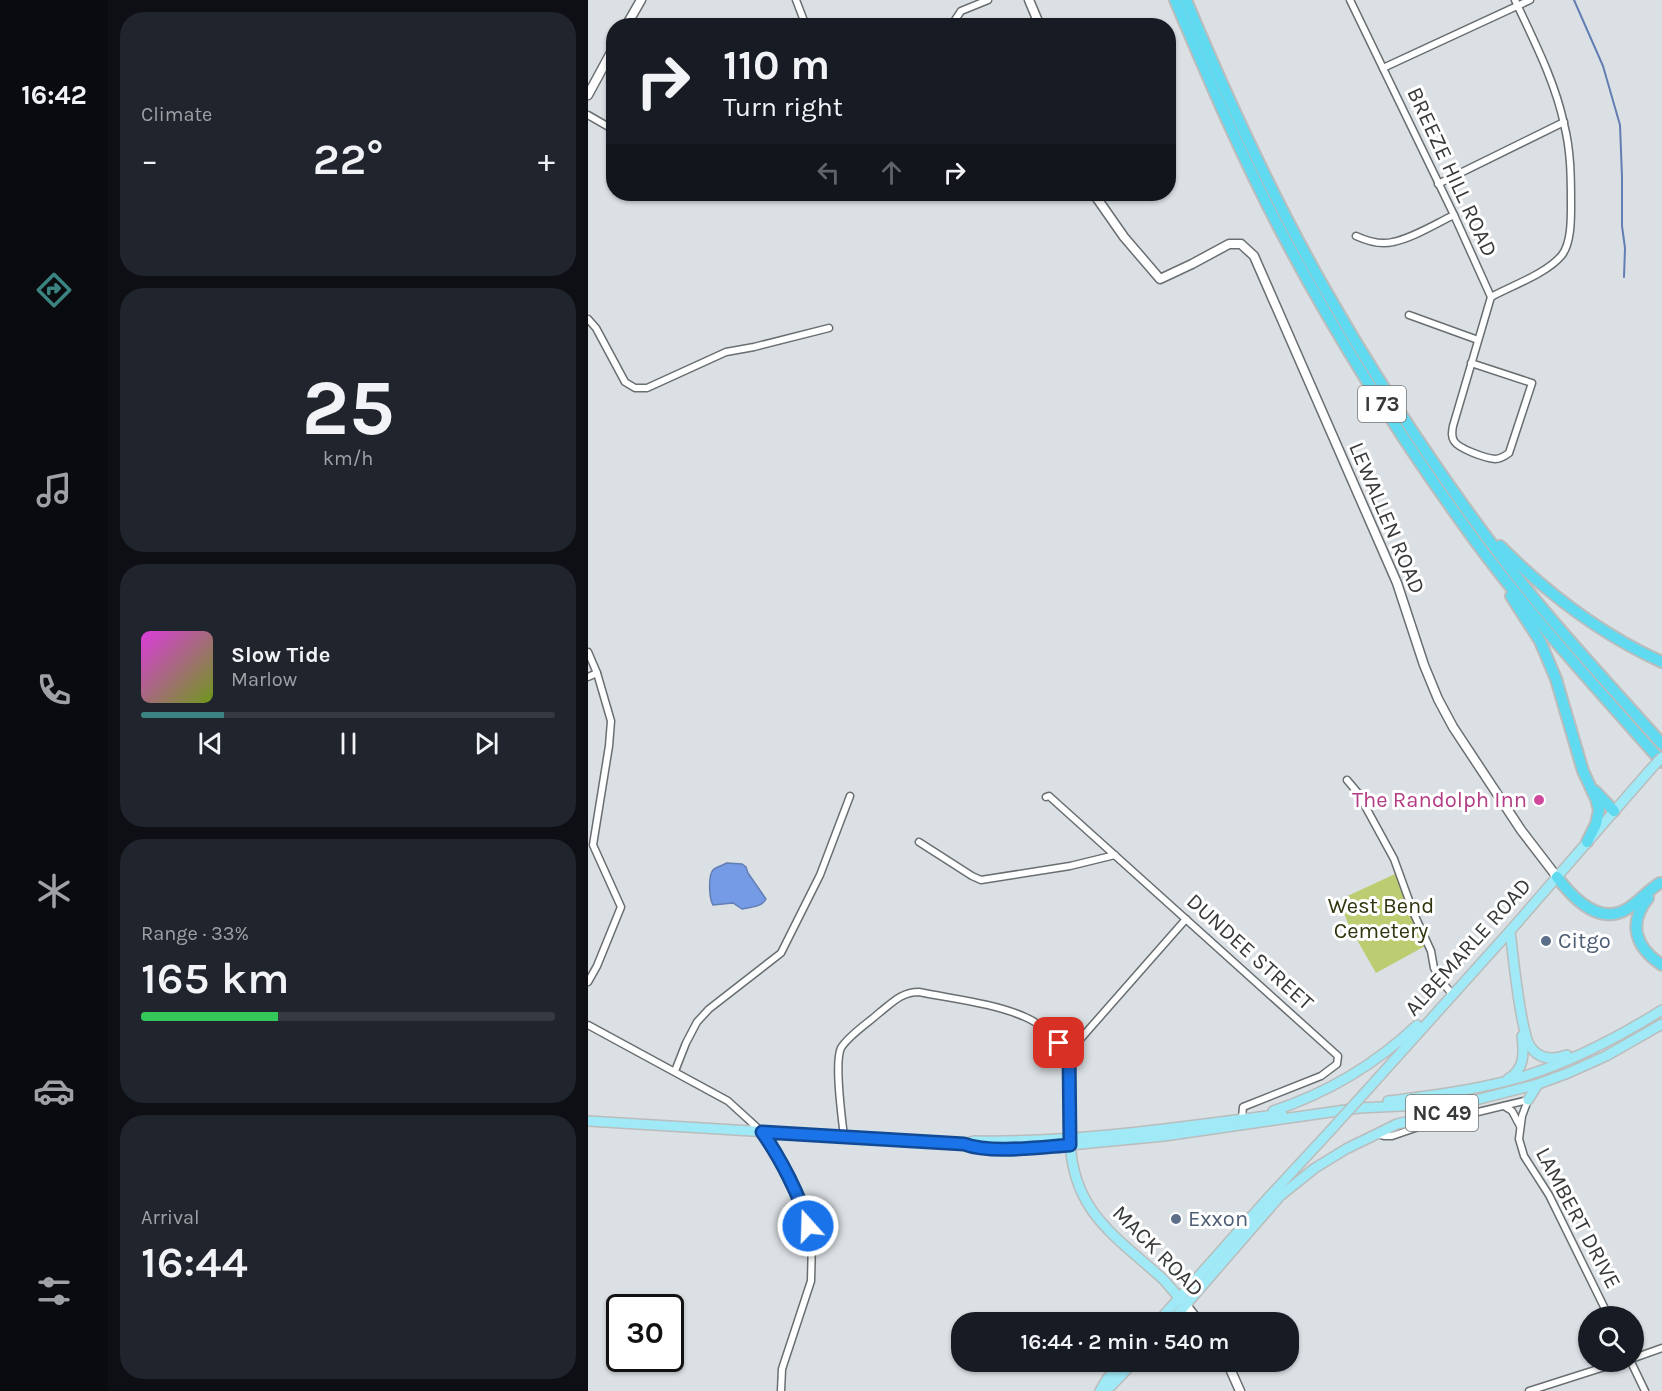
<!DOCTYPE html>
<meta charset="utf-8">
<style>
body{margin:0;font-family:Karla,sans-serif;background:#20242c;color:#f1f3f6;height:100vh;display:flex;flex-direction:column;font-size:22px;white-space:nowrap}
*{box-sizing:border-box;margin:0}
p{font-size:20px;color:#9ea1a6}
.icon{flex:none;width:33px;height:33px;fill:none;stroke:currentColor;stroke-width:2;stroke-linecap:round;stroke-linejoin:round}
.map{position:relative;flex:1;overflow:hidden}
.panel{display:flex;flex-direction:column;gap:12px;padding:12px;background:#0d0f14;width:480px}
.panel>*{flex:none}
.guide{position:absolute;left:18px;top:18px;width:570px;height:183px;border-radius:24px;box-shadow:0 2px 4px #0004;background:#171b24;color:#f1f3f6;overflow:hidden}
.buttons{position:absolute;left:990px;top:1306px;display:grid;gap:12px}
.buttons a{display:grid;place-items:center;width:66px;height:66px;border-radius:50%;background:#171b24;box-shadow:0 2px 4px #0004;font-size:30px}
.speed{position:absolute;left:18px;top:1294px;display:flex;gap:12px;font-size:30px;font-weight:700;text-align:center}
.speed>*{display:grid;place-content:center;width:78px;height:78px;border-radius:50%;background:#171b24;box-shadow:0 2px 4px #0004;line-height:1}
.speed .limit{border:3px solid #111;border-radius:9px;background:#fff;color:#111}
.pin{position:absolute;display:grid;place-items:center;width:51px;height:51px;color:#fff;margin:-26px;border-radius:12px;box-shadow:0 3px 9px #0006}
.me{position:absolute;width:66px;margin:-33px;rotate:340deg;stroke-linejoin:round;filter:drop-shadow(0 0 4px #0008)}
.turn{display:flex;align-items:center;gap:21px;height:126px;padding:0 18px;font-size:27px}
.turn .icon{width:78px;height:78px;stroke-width:2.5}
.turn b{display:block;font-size:42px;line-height:51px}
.lanes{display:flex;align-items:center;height:57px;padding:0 18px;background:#0003;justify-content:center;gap:30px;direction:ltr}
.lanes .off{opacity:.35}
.big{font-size:45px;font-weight:600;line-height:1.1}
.panel .widget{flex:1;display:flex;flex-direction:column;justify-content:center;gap:9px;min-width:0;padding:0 21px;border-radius:24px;background:#20242c}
.panel .dial{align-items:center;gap:0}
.dial b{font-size:78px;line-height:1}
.song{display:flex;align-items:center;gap:18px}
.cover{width:72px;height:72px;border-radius:9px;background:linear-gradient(135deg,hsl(300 70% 55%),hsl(80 70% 35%))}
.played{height:6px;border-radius:3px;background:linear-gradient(90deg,#3a8381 20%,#363941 20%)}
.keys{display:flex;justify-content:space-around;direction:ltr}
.heat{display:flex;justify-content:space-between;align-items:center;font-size:33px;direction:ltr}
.charge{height:9px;border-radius:4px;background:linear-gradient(90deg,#34c759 33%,#363941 0)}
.trip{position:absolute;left:363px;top:1312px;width:348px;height:60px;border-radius:24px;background:#171b24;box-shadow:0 2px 4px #0004;font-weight:600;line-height:60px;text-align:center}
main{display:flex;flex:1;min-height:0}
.dock{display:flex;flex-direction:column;width:108px;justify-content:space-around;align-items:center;background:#090b0e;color:#9ea1a6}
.dock .icon{width:42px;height:42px}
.dock .selected{color:#3a8381}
.dock b{font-size:27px;color:#f1f3f6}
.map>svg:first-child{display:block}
.green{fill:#bccc70}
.water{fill:#759be7;stroke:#627eb3;stroke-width:1.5}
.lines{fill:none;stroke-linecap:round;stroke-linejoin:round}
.stream{stroke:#627eb3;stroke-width:2}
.street-casing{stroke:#696e71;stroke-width:9}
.secondary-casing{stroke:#696e71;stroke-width:11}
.primary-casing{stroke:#bbbcbc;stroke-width:12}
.highway-casing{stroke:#bbbcbc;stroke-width:14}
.street{stroke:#fff;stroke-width:6}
.secondary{stroke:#fff;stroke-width:8}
.primary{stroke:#a0e9f6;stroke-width:9}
.highway{stroke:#60daf0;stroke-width:10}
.primary-bridge-casing{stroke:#bbbcbc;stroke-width:12;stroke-linecap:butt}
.primary-bridge{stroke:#a0e9f6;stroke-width:9}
.route-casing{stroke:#114b97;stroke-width:15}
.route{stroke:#1a73e8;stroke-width:10}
.hotel-dot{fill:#d1479c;stroke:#fff;stroke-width:2}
.service-dot{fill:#5c6f8a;stroke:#fff;stroke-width:2}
.labels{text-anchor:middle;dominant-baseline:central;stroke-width:6;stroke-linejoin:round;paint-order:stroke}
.shield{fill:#fff;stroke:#737475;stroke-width:1.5}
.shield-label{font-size:21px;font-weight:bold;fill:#37393a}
.street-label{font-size:22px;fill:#37393a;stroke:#fff}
.hotel-label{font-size:22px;fill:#b23c85;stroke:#fff;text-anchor:end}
.park-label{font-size:22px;fill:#30370e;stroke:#fff}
.service-label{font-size:22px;fill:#4e5e75;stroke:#fff;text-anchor:start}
</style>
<main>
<nav class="dock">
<b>16:42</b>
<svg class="icon selected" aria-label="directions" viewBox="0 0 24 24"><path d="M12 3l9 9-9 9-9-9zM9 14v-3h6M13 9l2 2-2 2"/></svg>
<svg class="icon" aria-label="music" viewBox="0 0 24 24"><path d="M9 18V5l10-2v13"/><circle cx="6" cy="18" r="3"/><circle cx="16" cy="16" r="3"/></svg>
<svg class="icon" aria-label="phone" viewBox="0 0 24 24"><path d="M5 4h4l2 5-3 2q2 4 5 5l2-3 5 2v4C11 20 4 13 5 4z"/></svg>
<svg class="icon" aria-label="climate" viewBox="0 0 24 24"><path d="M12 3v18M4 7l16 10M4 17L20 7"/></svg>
<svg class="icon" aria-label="car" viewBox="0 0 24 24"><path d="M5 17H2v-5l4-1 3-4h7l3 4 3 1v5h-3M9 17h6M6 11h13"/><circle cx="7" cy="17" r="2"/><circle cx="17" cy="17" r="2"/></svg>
<svg class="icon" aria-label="filters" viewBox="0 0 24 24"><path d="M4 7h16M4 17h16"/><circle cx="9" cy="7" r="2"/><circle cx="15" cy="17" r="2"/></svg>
</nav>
<section class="panel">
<div class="widget"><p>Climate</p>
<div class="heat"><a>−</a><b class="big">22°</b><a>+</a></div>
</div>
<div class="widget dial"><b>25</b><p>km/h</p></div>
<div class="widget">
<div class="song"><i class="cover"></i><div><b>Slow Tide</b><p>Marlow</p></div></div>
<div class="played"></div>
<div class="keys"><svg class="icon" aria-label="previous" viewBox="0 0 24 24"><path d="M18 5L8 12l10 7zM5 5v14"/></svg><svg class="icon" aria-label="pause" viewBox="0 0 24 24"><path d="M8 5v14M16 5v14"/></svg><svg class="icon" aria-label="next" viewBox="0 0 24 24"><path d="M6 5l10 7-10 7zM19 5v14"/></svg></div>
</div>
<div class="widget"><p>Range · 33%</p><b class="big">165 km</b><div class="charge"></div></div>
<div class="widget"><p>Arrival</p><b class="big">16:44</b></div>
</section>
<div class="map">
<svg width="1074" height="1391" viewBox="0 0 1074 1391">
<rect width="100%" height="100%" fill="#dbe0e4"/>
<path class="green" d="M807,874L839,945L788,973L761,926L751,900Z"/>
<path class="water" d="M139,863L154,864L158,867L160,873L178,899C174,907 163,907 154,909L145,903L125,905C121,899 120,876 125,870C128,867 135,865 139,863Z"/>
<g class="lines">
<path class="stream" d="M986,0L1015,66L1032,125L1034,177V226L1037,248L1036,277"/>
<g class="street-casing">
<g id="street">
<path d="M208,0L218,26"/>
<path d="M762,0L866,215L903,297L865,426C864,432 863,436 866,441C871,449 897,458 907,459C913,459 917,456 921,453L944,383L883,363"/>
<path d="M363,26L373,11L400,0"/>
<path d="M795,68L942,0"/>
<path d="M0,115L26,130"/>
<path d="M850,184L976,122"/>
<path d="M768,236C779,241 793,245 805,242C825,238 847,224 866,215"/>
<path d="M903,297C925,285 958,274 974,255C983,243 983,221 983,206C983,178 983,151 976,124C967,81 945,39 927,0"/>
<path d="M821,315L890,340"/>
<path d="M0,319L8,328L37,382L47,388H59L138,352L166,347L241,328"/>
<path d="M0,652L9,673L23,721L21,746L5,845L33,907L9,966L0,982"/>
<path d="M0,677L9,673"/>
<path d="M759,780L770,793L806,859L826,914L843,951L846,968L855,983L864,994"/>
<path d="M458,797L461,796L750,1056L749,1064L733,1076L655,1107L654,1118"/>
<path d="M331,842L384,876L393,880L482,866L527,855"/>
<path d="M0,1025L140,1101L174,1132L185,1147L216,1211L224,1240L223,1281L194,1369L193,1391"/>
<path d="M481,1052L598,919"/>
<path d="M481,1052L482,1138"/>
<path d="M87,1071L98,1043L109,1022L121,1009L193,953L232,875L262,796"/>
<path d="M940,1100L934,1116L931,1139L936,1156L961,1195L1021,1317"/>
<path d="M916,1106L924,1111L932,1126"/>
<path d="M790,1134L796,1136H804L836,1125L940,1100"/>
<path d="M256,1137C254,1118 246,1063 253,1048C260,1036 280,1023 291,1013C304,1003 313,992 331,992C365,999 405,1003 437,1017C454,1024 468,1039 481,1052"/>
<path d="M1046,1358L1074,1348"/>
<path d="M1043,1362L1057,1391"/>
<path d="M941,1391L1032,1362"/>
</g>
</g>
<g class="secondary-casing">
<g id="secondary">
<path d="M441,0L452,26"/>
<path d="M38,26L53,0"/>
<path d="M0,95L26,47"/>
<path d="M506,194L536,237L572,279L604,264L641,244H653L666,256L809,583L836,665L850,699L865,727L933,830L969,877"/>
<path d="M598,1305L612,1323"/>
<path d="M639,1362L652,1391"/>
</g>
</g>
<g class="primary-casing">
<g id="primary">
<path d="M922,931C926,963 929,997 936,1028C938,1034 938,1040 942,1046C951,1060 965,1060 979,1055"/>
<path d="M920,1079C937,1069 936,1053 934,1036"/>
<path d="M781,1088L922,931L1062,770"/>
<path d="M940,1100L950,1084"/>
<path d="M800,1101C840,1096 880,1091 919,1081C974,1067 1026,1040 1074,1010"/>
<path d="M685,1111C739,1093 788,1064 829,1025"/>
<path d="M0,1121L376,1144L385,1147L404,1148L482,1145L576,1136L771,1108L876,1103L950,1084L980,1073L1018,1056L1074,1024"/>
<path d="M482,1141C485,1213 529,1237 576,1280C582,1287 588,1294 594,1301"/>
<path d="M376,1144L386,1141C489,1143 593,1127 694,1114"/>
<path d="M569,1323L680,1198L742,1131"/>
<path d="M582,1323L692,1196L727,1168L758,1149L809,1124L877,1108"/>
<path d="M512,1391L519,1379L534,1362"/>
<path d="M518,1391L546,1362"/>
</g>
</g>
<g class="highway-casing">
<g id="highway">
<path d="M587,0C621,80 655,160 696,237C752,343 817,445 888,542C945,619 1010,690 1074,762"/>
<path d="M598,0C639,98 683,194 735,286C789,381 849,472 915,559C964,624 1020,683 1074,744"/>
<path d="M912,546C960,594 1012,634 1074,662"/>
<path d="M923,596L952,641L968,679L995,771L1008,799L1011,810L1008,824L999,842"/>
<path d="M1007,791L1026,811"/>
<path d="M969,877C984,897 1011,926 1039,909C1051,902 1060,890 1072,883"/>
<path d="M1060,898C1039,924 1048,948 1074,965"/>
</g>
</g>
<use href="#street" class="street"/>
<use href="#secondary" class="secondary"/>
<use href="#primary" class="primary"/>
<use href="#highway" class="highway"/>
<g class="primary-bridge-casing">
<g id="primary-bridge">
<path d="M1062,770L1074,757"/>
<path d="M742,1131L781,1088"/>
</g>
</g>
<use href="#primary-bridge" class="primary-bridge"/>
</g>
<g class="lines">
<g class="route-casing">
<path id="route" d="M220,1226C213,1197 191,1156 174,1132L376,1144C402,1154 453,1147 482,1145L481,1052L471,1043"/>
</g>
<use href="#route" class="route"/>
</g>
<circle class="hotel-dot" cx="951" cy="800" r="6"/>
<g class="service-dot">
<circle cx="958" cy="941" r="6"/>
<circle cx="588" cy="1219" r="6"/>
</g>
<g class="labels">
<g class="shield">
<rect x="770" y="386" width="48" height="36" rx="4.5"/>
<rect x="818" y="1095" width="72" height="36" rx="4.5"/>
</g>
<g class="shield-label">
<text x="794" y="404">I 73</text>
<text x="854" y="1113">NC 49</text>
</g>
<g class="street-label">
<text transform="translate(864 172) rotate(65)">BREEZE HILL ROAD</text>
<text transform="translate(799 518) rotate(67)">LEWALLEN ROAD</text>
<text transform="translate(880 947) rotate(-48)">ALBEMARLE ROAD</text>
<text transform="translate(662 952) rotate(42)">DUNDEE STREET</text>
<text transform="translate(990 1218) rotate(62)">LAMBERT DRIVE</text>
<text transform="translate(570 1251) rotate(45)">MACK ROAD</text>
</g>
<g class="hotel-label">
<text x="939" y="800">The Randolph Inn</text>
</g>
<g class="park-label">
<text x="793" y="906">West Bend<tspan x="793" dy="25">Cemetery</tspan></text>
</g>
<g class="service-label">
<text x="970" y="941">Citgo</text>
<text x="600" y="1219">Exxon</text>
</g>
</g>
</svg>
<div class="buttons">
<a><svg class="icon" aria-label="search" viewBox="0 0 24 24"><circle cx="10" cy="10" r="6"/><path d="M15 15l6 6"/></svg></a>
</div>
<div class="speed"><div class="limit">30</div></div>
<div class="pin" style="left:471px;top:1043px;background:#d93025"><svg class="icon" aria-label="arrive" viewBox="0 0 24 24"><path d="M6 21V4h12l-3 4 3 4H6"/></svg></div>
<svg class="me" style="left:220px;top:1226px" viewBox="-20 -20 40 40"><circle r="17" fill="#1a73e8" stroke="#fff" stroke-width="3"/><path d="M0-11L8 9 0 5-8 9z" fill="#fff"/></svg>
<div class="trip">16:44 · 2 min · 540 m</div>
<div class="guide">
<div class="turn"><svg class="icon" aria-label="right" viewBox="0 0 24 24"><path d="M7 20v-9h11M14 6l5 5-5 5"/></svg><div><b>110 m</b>Turn right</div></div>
<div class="lanes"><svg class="icon off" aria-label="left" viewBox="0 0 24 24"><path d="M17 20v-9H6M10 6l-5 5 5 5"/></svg><svg class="icon off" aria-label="ahead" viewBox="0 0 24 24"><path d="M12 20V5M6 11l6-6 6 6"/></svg><svg class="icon" aria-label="right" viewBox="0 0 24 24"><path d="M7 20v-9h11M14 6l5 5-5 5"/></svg></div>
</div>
</div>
</main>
